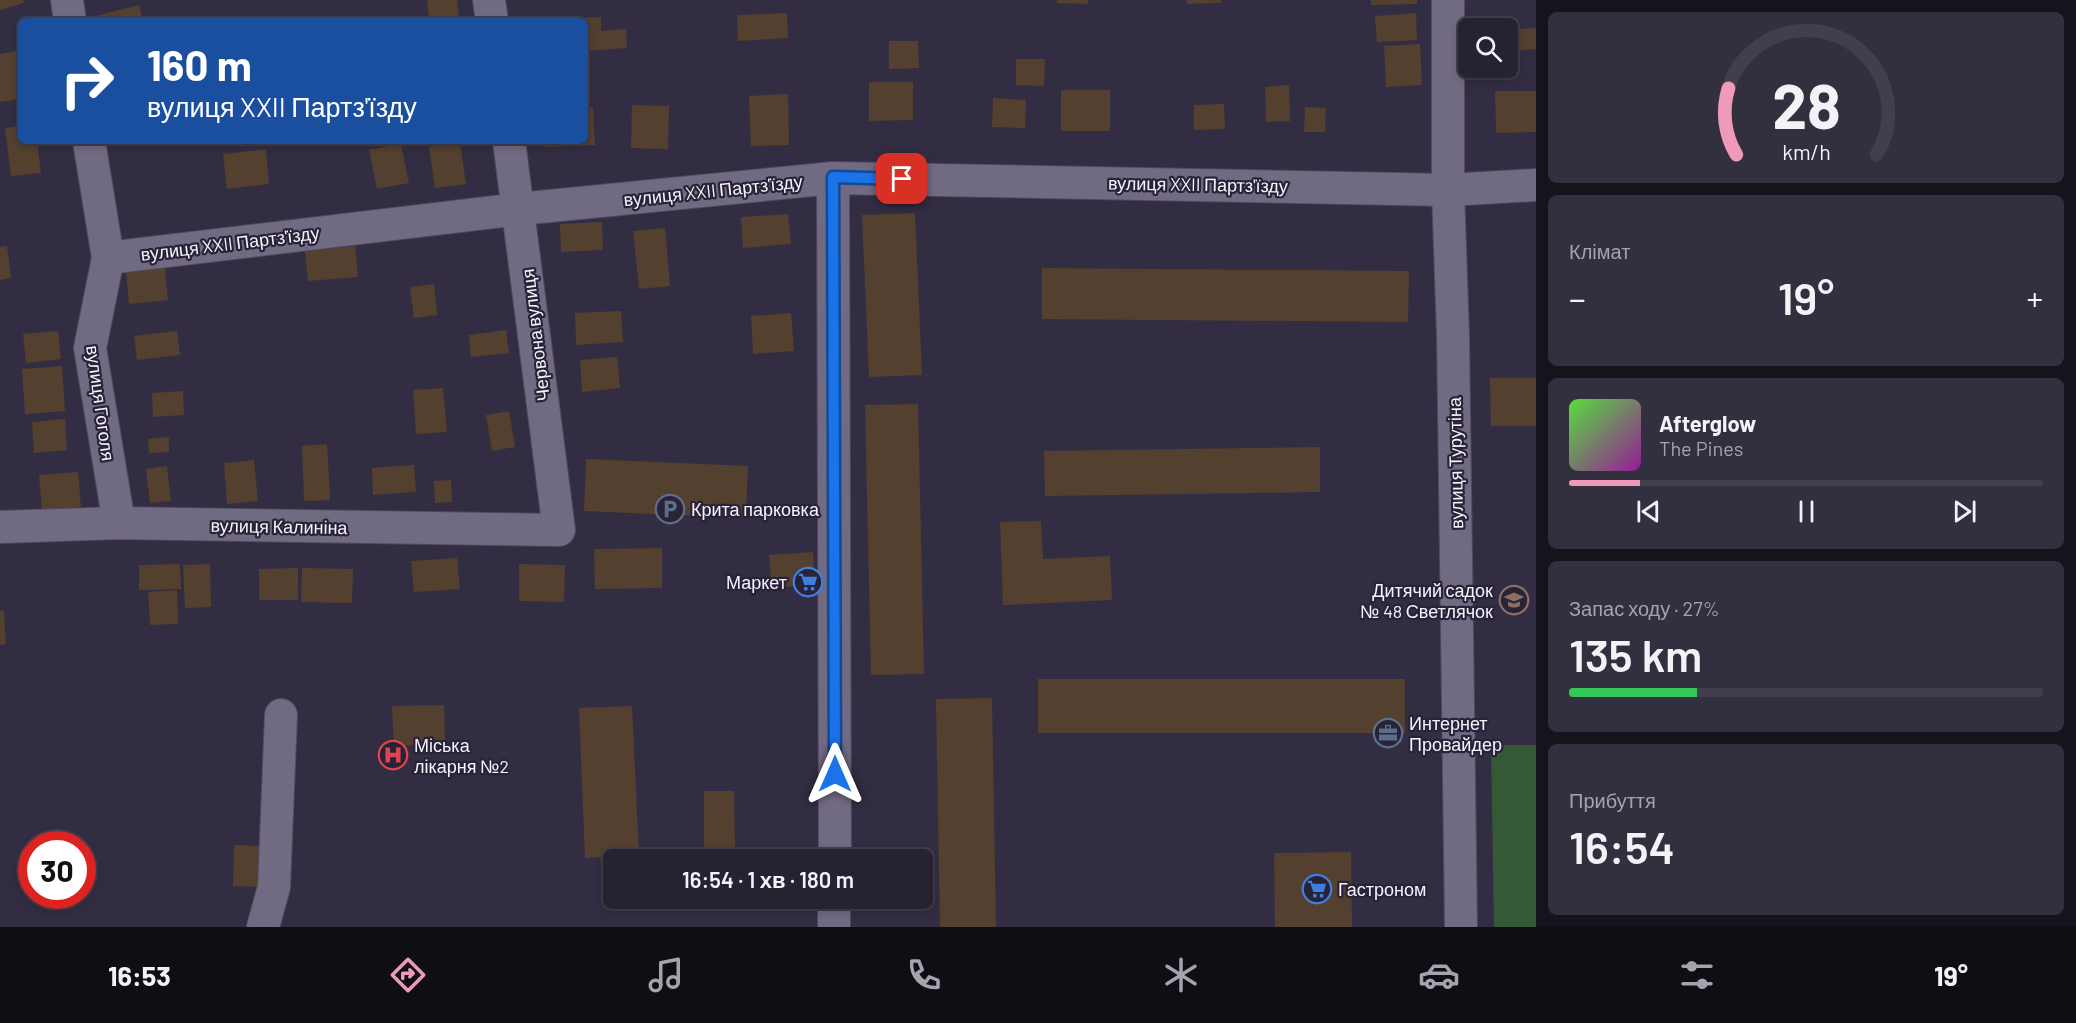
<!DOCTYPE html>
<html lang="uk">
<meta charset="utf-8">
<style>
body{margin:0;font-family:Barlow,sans-serif;background:#322f3e;color:#f1f3f6;height:100vh;display:flex;flex-direction:column;font-size:22px;white-space:nowrap}
*{box-sizing:border-box;margin:0}
p{font-size:20px;color:#a4a4ac}
.icon{flex:none;width:33px;height:33px;fill:none;stroke:currentColor;stroke-width:2;stroke-linecap:round;stroke-linejoin:round}
.map{position:relative;flex:1;overflow:hidden}
.drawer{display:flex;flex-direction:column;gap:12px;padding:12px;background:#15131c;width:540px}
.drawer>*{flex:none}
.hud{position:absolute;left:18px;top:18px;width:570px;height:126px;border-radius:9px;box-shadow:0 3px 9px #0003,0 0 0 2px #423f4d;background:#1a4fa0;color:#fff;overflow:hidden}
.fabs{position:absolute;left:1458px;top:18px;display:grid;gap:12px}
.fabs a{display:grid;place-items:center;width:60px;height:60px;border-radius:9px;background:#262232;box-shadow:0 3px 9px #0003,0 0 0 2px #423f4d;font-size:30px}
.speed{position:absolute;left:18px;top:831px;display:flex;gap:12px;font-size:30px;font-weight:700;text-align:center}
.speed>*{display:grid;place-content:center;width:78px;height:78px;border-radius:50%;background:#262232;box-shadow:0 3px 9px #0003,0 0 0 2px #423f4d;line-height:1}
.speed .limit{border:9px solid #d22;background:#fff;color:#111}
.pin{position:absolute;display:grid;place-items:center;width:51px;height:51px;color:#fff;margin:-26px;border-radius:12px;box-shadow:0 3px 9px #0006}
.me{position:absolute;width:66px;margin:-33px;rotate:0deg;stroke-linejoin:round;filter:drop-shadow(0 0 4px #0008)}
.turn{display:flex;align-items:center;gap:21px;height:126px;padding:0 30px;font-size:27px}
.turn .icon{width:78px;height:78px;stroke-width:2.5}
.turn b{display:block;font-size:42px;line-height:51px}
.big{font-size:45px;font-weight:600;line-height:1.1}
.drawer .tile{flex:1;display:flex;flex-direction:column;justify-content:center;gap:9px;min-width:0;padding:0 21px;border-radius:9px;background:#322f3e}
.drawer .dial{align-items:center;gap:0}
.dial svg{height:156px;overflow:visible;fill:none;stroke:#423f4d;stroke-width:7;stroke-linecap:round;text-anchor:middle}
.dial text{fill:#f1f3f6;stroke:none}
.song{display:flex;align-items:center;gap:18px}
.cover{width:72px;height:72px;border-radius:9px;background:linear-gradient(135deg,hsl(110 70% 55%),hsl(300 70% 35%))}
.played{height:6px;border-radius:3px;background:linear-gradient(90deg,#ef9ab8 15%,#423f4d 15%)}
.keys{display:flex;justify-content:space-around;direction:ltr}
.heat{display:flex;justify-content:space-between;align-items:center;font-size:33px;direction:ltr}
.charge{height:9px;border-radius:4px;background:linear-gradient(90deg,#34c759 27%,#423f4d 0)}
.trip{position:absolute;left:603px;top:849px;width:330px;height:60px;border-radius:9px;background:#262232;box-shadow:0 3px 9px #0003,0 0 0 2px #423f4d;font-weight:600;line-height:60px;text-align:center}
.menu{display:flex;height:96px;justify-content:space-around;align-items:center;background:#0f0e14;color:#a4a4ac}
.menu .icon{width:42px;height:42px}
.menu .on{color:#ef9ab8}
.menu b{font-size:27px;color:#f1f3f6}
main{display:flex;flex:1;min-height:0}
.map>svg:first-child{display:block}
.green{fill:#355836}
.building{fill:#53402e}
.lines{fill:none;stroke-linecap:round;stroke-linejoin:round}
.minor-casing{stroke:#504a5c;stroke-width:34}
.minor{stroke:#716a83;stroke-width:32}
.route-casing{stroke:#114b97;stroke-width:15}
.route{stroke:#1a73e8;stroke-width:10}
.labels{text-anchor:middle;dominant-baseline:central;stroke-width:4.5;stroke-linejoin:round;paint-order:stroke}
.street-label{font-size:18px;fill:#f6f3fe;stroke:#292338}
.poi-label{font-size:18px;fill:#f6f3fe;stroke:#292338;text-anchor:start}
</style>
<main>
<div class="map">
<svg width="1536" height="927" viewBox="0 0 1536 927">
<rect width="100%" height="100%" fill="#332d43"/>
<path class="green" d="M1491,745H1536V927H1494Z"/>
<g class="building">
<path d="M0,0H23L24,3L0,10Z"/>
<path d="M427,0H457L459,17L429,20Z"/>
<path d="M1057,0H1088V4L1057,3Z"/>
<path d="M1187,0H1221V3L1187,4Z"/>
<path d="M1371,0H1417V4L1371,5Z"/>
<path d="M139,5L143,21H97L96,16Z"/>
<path d="M787,13L788,38L738,41L737,15Z"/>
<path d="M1416,13L1417,40L1377,42L1375,16Z"/>
<path d="M601,17V31L626,29L627,48L585,51V21H577L576,18Z"/>
<path d="M1536,28V49L1508,51V30Z"/>
<path d="M889,41H918L919,68L889,69Z"/>
<path d="M1420,44L1422,85L1386,87L1384,46Z"/>
<path d="M21,50V99L0,102V54Z"/>
<path d="M1016,59H1045L1044,86L1016,85Z"/>
<path d="M869,82H913V120L869,121Z"/>
<path d="M1289,85L1290,121L1266,122L1265,87Z"/>
<rect x="1061" y="90" width="49" height="41"/>
<path d="M1495,91H1536V132L1496,133Z"/>
<path d="M788,94L789,145L751,146L749,96Z"/>
<path d="M993,98L1026,100L1025,128L992,127Z"/>
<path d="M1224,104L1225,129L1194,130V105Z"/>
<path d="M632,105L669,106L668,149L631,148Z"/>
<path d="M585,107H593L595,145L545,147V141H585Z"/>
<path d="M1305,107L1326,108L1325,132H1304Z"/>
<path d="M21,126V141H37L41,173L11,176L5,128Z"/>
<path d="M460,143L466,184L435,188L429,147Z"/>
<path d="M401,144L409,183L377,189L369,150Z"/>
<path d="M266,149L269,184L227,189L223,154Z"/>
<path d="M915,213L922,375L869,377L862,215Z"/>
<path d="M788,214L791,244L743,248L741,217Z"/>
<path d="M602,222L603,250L561,252L560,224Z"/>
<path d="M665,228L670,286L639,289L633,231Z"/>
<path d="M7,246L11,278L0,280V247Z"/>
<path d="M355,246L358,277L308,281L305,251Z"/>
<path d="M164,258L168,300L129,304L125,262Z"/>
<path d="M1042,268L1409,271L1408,322L1042,319Z"/>
<path d="M434,284L437,315L414,318L410,287Z"/>
<path d="M621,311L623,342L576,345L575,313Z"/>
<path d="M791,313L794,351L753,354L751,316Z"/>
<path d="M506,330L509,353L471,357L469,335Z"/>
<path d="M58,331L61,359L26,363L23,334Z"/>
<path d="M177,331L180,355L137,360L134,336Z"/>
<path d="M617,357L620,388L582,392L580,360Z"/>
<path d="M62,366L65,411L25,414L22,369Z"/>
<path d="M1490,378H1536V426H1491Z"/>
<path d="M443,388L447,432L416,434L413,390Z"/>
<path d="M183,391L184,415L153,417L152,393Z"/>
<path d="M918,404L924,674L871,675L865,405Z"/>
<path d="M509,411L515,447L492,451L486,415Z"/>
<path d="M65,419L67,450L34,453L32,422Z"/>
<path d="M169,437V452L149,453L148,439Z"/>
<path d="M327,444L330,500L304,501L302,446Z"/>
<path d="M1320,447V492L1045,496L1044,451Z"/>
<path d="M586,459L748,466L746,518L584,511Z"/>
<path d="M254,460L258,501L227,504L224,463Z"/>
<path d="M414,465L416,492L373,495L372,468Z"/>
<path d="M167,466L171,501L150,503L146,469Z"/>
<path d="M78,472L81,507L42,510L39,475Z"/>
<path d="M451,480L452,502L435,503L434,481Z"/>
<path d="M1041,521L1043,559L1110,556L1112,600L1003,605L1000,522Z"/>
<path d="M662,548V588L595,589L594,549Z"/>
<path d="M813,552L815,585L772,588L769,555Z"/>
<path d="M457,558L460,589L414,592L411,561Z"/>
<path d="M180,564L181,589L139,590V565Z"/>
<path d="M210,564L211,607L185,608L183,565Z"/>
<path d="M519,564L565,565L564,602L519,601Z"/>
<path d="M298,568V600H259V569Z"/>
<path d="M302,568L353,569L352,603L301,602Z"/>
<path d="M177,590L178,624L150,625L148,592Z"/>
<path d="M0,611H4L6,644L0,645Z"/>
<rect x="1038" y="679" width="367" height="54"/>
<path d="M992,698L996,927H940L936,699Z"/>
<path d="M444,705L445,744L394,746L392,706Z"/>
<path d="M632,706L639,855L585,858L579,708Z"/>
<path d="M704,791H734L735,847H704Z"/>
<path d="M234,845L262,846L260,887L233,886Z"/>
<path d="M1351,852L1352,927H1275L1274,853Z"/>
</g>
<g class="lines">
<g class="minor-casing">
<g id="minor">
<path d="M67,0L70,21"/>
<path d="M489,0L492,21"/>
<path d="M1448,0V190L1453,335L1461,927"/>
<path d="M89,141L108,258L90,348L119,523"/>
<path d="M833,178L835,860"/>
<path d="M108,258L519,209L833,178L1448,190L1536,185"/>
<path d="M0,527L119,523L559,530L509,141"/>
<path d="M263,927L274,887L281,715"/>
<path d="M834,927V898"/>
</g>
</g>
<use href="#minor" class="minor"/>
</g>
<g class="lines">
<g class="route-casing">
<path id="route" d="M835,774L833,177L902,179"/>
</g>
<use href="#route" class="route"/>
</g>
<defs>
<g id="parking-ring" transform="scale(1.5)"><circle r="9.5" fill="#292338" stroke="#5c6f8a" stroke-width="1.5"/><path d="M-3.5-5.5H1a3.5 3.5 0 0 1 0 7H-1V5.5H-3.5ZM-1-3.4V-.6H.8a1.4 1.4 0 0 0 0-2.8Z" fill="#5c6f8a"/></g>
<g id="supermarket-ring" transform="scale(1.5)"><circle r="9.5" fill="#292338" stroke="#3f7fe0" stroke-width="1.5"/><path d="M-6-5.5h2.5l.6 2H6L4.5 2H-2.5L-4.4-4H-6ZM-1.5 3.2a1.3 1.3 0 1 0 .1 0ZM3 3.2a1.3 1.3 0 1 0 .1 0Z" fill="#3f7fe0"/></g>
<g id="school-ring" transform="scale(1.5)"><circle r="9.5" fill="#292338" stroke="#8d6e63" stroke-width="1.5"/><path d="M0-5L7-2L0 1L-7-2ZM-4 1L0 2.5L4 1V4Q0 6-4 4Z" fill="#8d6e63"/></g>
<g id="office-ring" transform="scale(1.5)"><circle r="9.5" fill="#292338" stroke="#5c6f8a" stroke-width="1.5"/><path d="M-6-3h4V-5.5h4V-3h4V5H-6ZM-1-4.5V-3h2v-1.5ZM-6 0V1H6V0Z" fill="#5c6f8a"/></g>
<g id="hospital-ring" transform="scale(1.5)"><circle r="9.5" fill="#292338" stroke="#e0444e" stroke-width="1.5"/><path d="M-5-5h3v3.5h4V-5h3V5h-3V1.5h-4V5h-3Z" fill="#e0444e"/></g>
</defs>
<g fill-rule="evenodd">
<use href="#parking-ring" x="670" y="509"/>
<use href="#supermarket-ring" x="808" y="582"/>
<use href="#school-ring" x="1514" y="600"/>
<use href="#office-ring" x="1388" y="733"/>
<use href="#hospital-ring" x="393" y="755"/>
<use href="#supermarket-ring" x="1317" y="889"/>
</g>
<g class="labels">
<g class="street-label">
<text transform="translate(1198 184) rotate(1)">вулиця XXII Партз'їзду</text>
<text transform="translate(713 190) rotate(-6)">вулиця XXII Партз'їзду</text>
<text transform="translate(230 243) rotate(-7)">вулиця XXII Партз'їзду</text>
<text transform="translate(535 335) rotate(-97)">Червона вулиця</text>
<text transform="translate(101 403) rotate(82)">вулиця Гоголя</text>
<text transform="translate(1455 463) rotate(-91)">вулиця Турутіна</text>
<text transform="translate(279 526) rotate(1)">вулиця Калиніна</text>
</g>
<g class="poi-label">
<text x="691" y="509">Крита парковка</text>
<text x="787" y="582" text-anchor="end">Маркет</text>
<text x="1493" y="590" text-anchor="end">Дитячий садок<tspan x="1493" dy="21">№ 48 Светлячок</tspan></text>
<text x="1409" y="723">Интернет<tspan x="1409" dy="21">Провайдер</tspan></text>
<text x="414" y="745">Міська<tspan x="414" dy="21">лікарня №2</tspan></text>
<text x="1338" y="889">Гастроном</text>
</g>
</g>
</svg>
<div class="fabs">
<a><svg class="icon" aria-label="search" viewBox="0 0 24 24"><circle cx="10" cy="10" r="6"/><path d="M15 15l6 6"/></svg></a>
</div>
<div class="speed"><div class="limit">30</div></div>
<div class="pin" style="left:902px;top:179px;background:#d93025"><svg class="icon" aria-label="arrive" viewBox="0 0 24 24"><path d="M6 21V4h12l-3 4 3 4H6"/></svg></div>
<svg class="me" style="left:835px;top:774px" viewBox="-20 -20 40 40"><path d="M0-17L14 15 0 8-14 15z" fill="#1a73e8" stroke="#fff" stroke-width="4"/></svg>
<div class="trip">16:54 · 1 хв · 180 m</div>
<div class="hud">
<div class="turn"><svg class="icon" aria-label="right" viewBox="0 0 24 24"><path d="M7 20v-9h11M14 6l5 5-5 5"/></svg><div><b>160 m</b>вулиця XXII Партз'їзду</div></div>
</div>
</div>
<section class="drawer">
<div class="tile dial"><svg viewBox="0 0 100 80">
<path d="M14 69A42 42 0 1 1 86 69"/>
<path d="M14 69A42 42 0 0 1 10 35" stroke="#ef9ab8"/>
<text x="50" y="56" font-size="32" font-weight="700">28</text>
<text x="50" y="72" font-size="11">km/h</text>
</svg></div>
<div class="tile"><p>Клімат</p>
<div class="heat"><a>−</a><b class="big">19°</b><a>+</a></div>
</div>
<div class="tile">
<div class="song"><i class="cover"></i><div><b>Afterglow</b><p>The Pines</p></div></div>
<div class="played"></div>
<div class="keys"><svg class="icon" aria-label="previous" viewBox="0 0 24 24"><path d="M18 5L8 12l10 7zM5 5v14"/></svg><svg class="icon" aria-label="pause" viewBox="0 0 24 24"><path d="M8 5v14M16 5v14"/></svg><svg class="icon" aria-label="next" viewBox="0 0 24 24"><path d="M6 5l10 7-10 7zM19 5v14"/></svg></div>
</div>
<div class="tile"><p>Запас ходу · 27%</p><b class="big">135 km</b><div class="charge"></div></div>
<div class="tile"><p>Прибуття</p><b class="big">16:54</b></div>
</section>
</main>
<nav class="menu">
<b>16:53</b>
<svg class="icon on" aria-label="directions" viewBox="0 0 24 24"><path d="M12 3l9 9-9 9-9-9zM9 14v-3h6M13 9l2 2-2 2"/></svg>
<svg class="icon" aria-label="music" viewBox="0 0 24 24"><path d="M9 18V5l10-2v13"/><circle cx="6" cy="18" r="3"/><circle cx="16" cy="16" r="3"/></svg>
<svg class="icon" aria-label="phone" viewBox="0 0 24 24"><path d="M5 4h4l2 5-3 2q2 4 5 5l2-3 5 2v4C11 20 4 13 5 4z"/></svg>
<svg class="icon" aria-label="climate" viewBox="0 0 24 24"><path d="M12 3v18M4 7l16 10M4 17L20 7"/></svg>
<svg class="icon" aria-label="car" viewBox="0 0 24 24"><path d="M5 17H2v-5l4-1 3-4h7l3 4 3 1v5h-3M9 17h6M6 11h13"/><circle cx="7" cy="17" r="2"/><circle cx="17" cy="17" r="2"/></svg>
<svg class="icon" aria-label="filters" viewBox="0 0 24 24"><path d="M4 7h16M4 17h16"/><circle cx="9" cy="7" r="2"/><circle cx="15" cy="17" r="2"/></svg>
<b>19°</b>
</nav>
